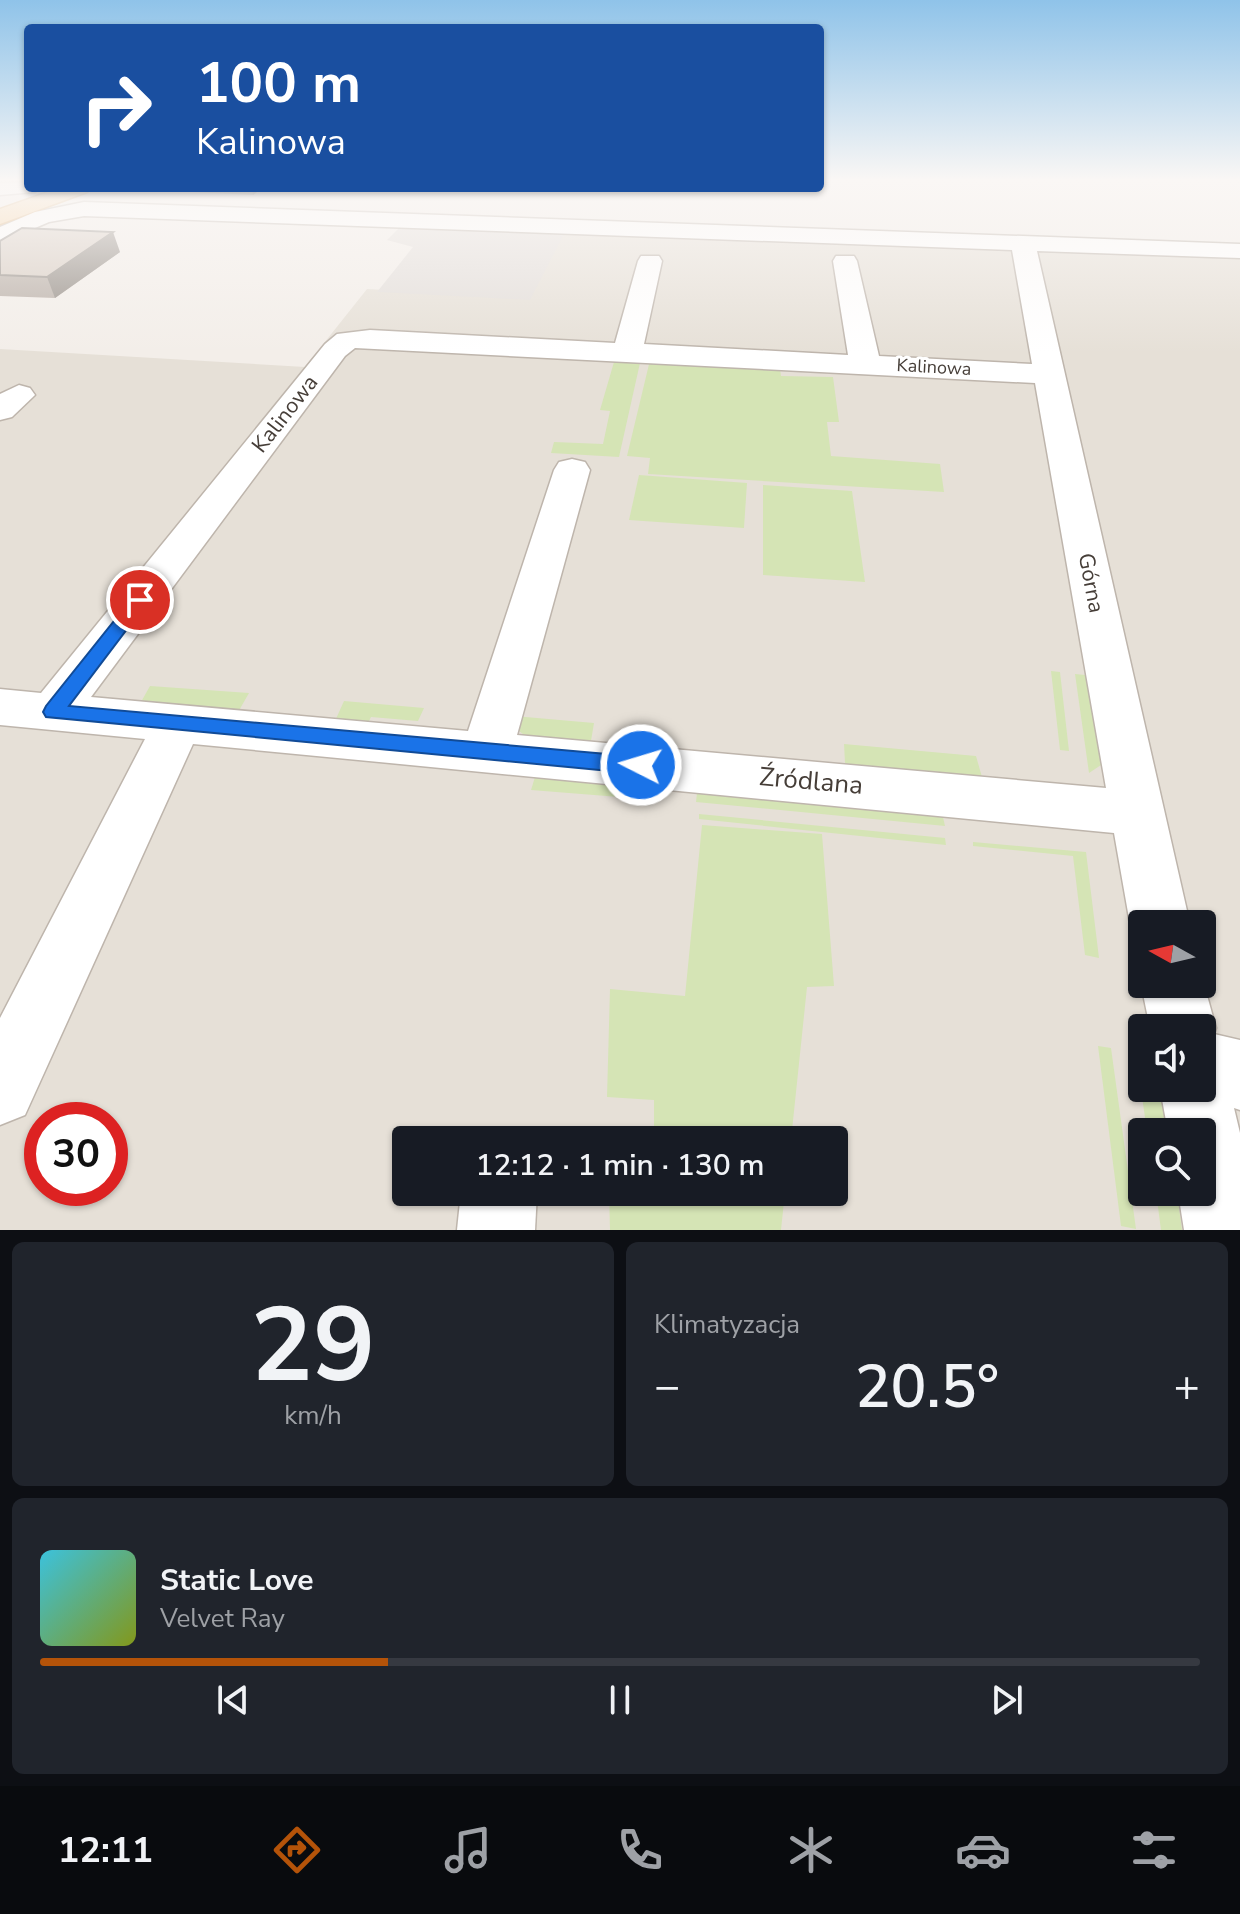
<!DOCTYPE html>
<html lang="pl">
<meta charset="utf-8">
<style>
body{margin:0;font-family:"Nunito Sans",sans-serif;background:#20242c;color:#f1f3f6;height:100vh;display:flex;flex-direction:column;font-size:30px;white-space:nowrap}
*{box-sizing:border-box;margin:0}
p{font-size:26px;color:#9ea1a6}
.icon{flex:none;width:44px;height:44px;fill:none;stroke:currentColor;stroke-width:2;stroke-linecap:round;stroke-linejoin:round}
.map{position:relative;height:1230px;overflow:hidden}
.panel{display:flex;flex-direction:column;gap:12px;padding:12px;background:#0d0f14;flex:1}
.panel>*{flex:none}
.hud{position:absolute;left:24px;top:24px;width:800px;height:168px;border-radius:8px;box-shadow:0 2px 6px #0004;background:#1a4fa0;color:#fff;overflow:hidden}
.needle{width:52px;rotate:278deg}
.controls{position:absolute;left:1128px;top:910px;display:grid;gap:16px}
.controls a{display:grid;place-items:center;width:88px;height:88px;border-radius:8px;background:#171b24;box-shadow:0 2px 6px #0004;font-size:40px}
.speed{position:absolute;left:24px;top:1102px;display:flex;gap:16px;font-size:40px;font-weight:700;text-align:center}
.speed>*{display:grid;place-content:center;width:104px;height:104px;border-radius:50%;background:#171b24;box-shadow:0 2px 6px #0004;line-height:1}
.speed .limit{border:12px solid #d22;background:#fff;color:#111}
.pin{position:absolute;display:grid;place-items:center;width:68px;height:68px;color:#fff;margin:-34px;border:4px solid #fff;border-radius:50%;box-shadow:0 2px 8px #0007}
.me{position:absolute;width:88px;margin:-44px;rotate:275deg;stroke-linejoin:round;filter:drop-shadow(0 0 6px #0008)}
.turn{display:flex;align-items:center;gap:28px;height:168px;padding:0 40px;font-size:36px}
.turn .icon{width:104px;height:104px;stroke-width:2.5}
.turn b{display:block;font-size:56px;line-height:68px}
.big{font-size:60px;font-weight:600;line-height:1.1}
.panel .tile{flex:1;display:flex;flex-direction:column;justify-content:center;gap:12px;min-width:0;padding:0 28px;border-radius:12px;background:#20242c}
.panel .dial{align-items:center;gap:0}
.dial b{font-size:104px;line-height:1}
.song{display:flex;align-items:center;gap:24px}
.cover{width:96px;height:96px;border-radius:12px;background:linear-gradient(135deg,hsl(190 70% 55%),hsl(70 70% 35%))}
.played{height:8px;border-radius:4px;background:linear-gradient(90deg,#b45309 30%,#363941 30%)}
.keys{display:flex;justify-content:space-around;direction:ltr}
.heat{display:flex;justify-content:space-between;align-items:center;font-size:44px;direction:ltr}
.panel .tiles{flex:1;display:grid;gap:12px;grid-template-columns:1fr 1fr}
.tile:last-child{grid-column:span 2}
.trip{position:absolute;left:392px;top:1126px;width:456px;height:80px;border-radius:8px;background:#171b24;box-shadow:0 2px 6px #0004;font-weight:600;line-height:80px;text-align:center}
.menu{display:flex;height:128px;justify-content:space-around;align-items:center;background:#090b0e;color:#9ea1a6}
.menu .icon{width:56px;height:56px}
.menu .selected{color:#b45309}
.menu b{font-size:36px;color:#f1f3f6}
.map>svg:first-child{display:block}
.residential{fill:#e6e0d7;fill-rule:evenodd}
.industrial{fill:#e3deda}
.green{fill:#d5e4b5}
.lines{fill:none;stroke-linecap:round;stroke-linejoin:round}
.minor-casing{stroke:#beb5ac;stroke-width:3}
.major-casing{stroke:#daab70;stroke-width:3}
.minor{fill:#fff;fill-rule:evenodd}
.major{fill:#f6d19f;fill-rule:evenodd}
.wall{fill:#b9afa7}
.shaded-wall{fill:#968f88}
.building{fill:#d7ccc2;stroke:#968f88;stroke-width:2}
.route{fill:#1a73e8;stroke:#114b97;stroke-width:2}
.labels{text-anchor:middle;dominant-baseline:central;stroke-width:6;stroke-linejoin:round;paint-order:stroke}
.far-street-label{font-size:18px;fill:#463e38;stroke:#fff}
.street-label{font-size:22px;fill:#463e38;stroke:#fff}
.near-street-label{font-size:26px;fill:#463e38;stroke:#fff}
</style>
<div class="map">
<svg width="1240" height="1230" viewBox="0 0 1240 1230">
<rect width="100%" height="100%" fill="#f3eee9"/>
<path class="residential" d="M563,231L1240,254V1230H0V349L305,367L367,289L530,298ZM1142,924H1202V984H1142ZM1142,1028H1202V1088H1142ZM42,1120H110V1188H42ZM1142,1132H1202V1192H1142ZM406,1140H834V1192H406Z"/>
<path class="industrial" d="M400,227L564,234L530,300L377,292L413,247L387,240Z"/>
<g class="green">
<path d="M650,360L780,369L781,376L833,377L839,422H827L831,456L940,464L944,492L648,474L650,458L627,456Z"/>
<path d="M614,362L640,363L619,457L551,453L554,442L603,444L610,411L600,410Z"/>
<path d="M639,475L747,483L744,528L629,520Z"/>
<path d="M763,485L852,491L865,582L763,575Z"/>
<path d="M1051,671L1060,672L1069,751L1060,750Z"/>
<path d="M1075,674L1085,675L1091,681L1104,754L1101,765L1089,773Z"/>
<path d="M150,686L249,693L237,714L141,702Z"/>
<path d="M344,701L424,708L418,721L371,717L366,727L335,721Z"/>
<path d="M514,716L594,723L591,741L586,744L529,739L513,726Z"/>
<path d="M844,744L976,756L982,777L853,769L845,763Z"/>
<path d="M535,777L646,788L644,799L531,790Z"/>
<path d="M697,793L934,808L943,817L945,826L696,802Z"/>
<path d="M699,814L945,838L946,845L699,819Z"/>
<path d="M702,825L822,834L834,986L807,987L791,1140H654V1100L607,1097L610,989L685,996Z"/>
<path d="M973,842L1086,852L1099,958L1085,955L1073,856L973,846Z"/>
<path d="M1098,1046L1111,1048L1136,1229L1121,1226Z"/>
<path d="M1135,1046L1142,1047V1088H1160L1168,1132H1147Z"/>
<path d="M609,1192H785L781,1230H610Z"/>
<path d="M1156,1192H1177L1182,1230H1161Z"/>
</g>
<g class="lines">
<g class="minor-casing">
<g id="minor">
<path d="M28,182V188H38L35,192L0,195V183Z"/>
<path d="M84,202L1240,244V258L1037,251L1190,924H1142V945L1138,944L1130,924L1114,833L193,744L25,1115L0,1125V1018L145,739L0,725V689L41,693L325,344L337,334L370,330L615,343L638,261L641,256H659L662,261L644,344L848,355L833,261L836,256H854L857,261L879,356L1032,364L1012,250L84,216L49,222L0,243V227L35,212ZM355,348L1035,383L1106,788L517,735L590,470L585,462L572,459L559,462L554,470L468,731L91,697L345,356Z"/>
<path d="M19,385L30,388L35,395L12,417L0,420V394Z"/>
<path d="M1202,977L1216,1028L1214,1034L1240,1040V1110L1234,1108L1240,1133V1230H1184L1178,1192H1202V1132H1168L1160,1088H1202V1028H1150L1141,984L1142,982V984H1202Z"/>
<path d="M461,1192H537L535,1230H457Z"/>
</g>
</g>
<g class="major-casing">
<path id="major" d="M60,188H90L87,192L0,224V209Z"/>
</g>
<use href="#minor" class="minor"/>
<use href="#major" class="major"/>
</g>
<g class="wall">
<path d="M151,188H262L253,195L152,190Z"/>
<path d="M0,241L120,252L55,298L0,296Z"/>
</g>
<g class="shaded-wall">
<path d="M252,188H262L253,195Z"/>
<path d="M113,232L120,252L55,298L47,277Z"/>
</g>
<path class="building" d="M22,228L113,232L47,277L0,275V241Z"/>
<linearGradient id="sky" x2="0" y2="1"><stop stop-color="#8fc3e9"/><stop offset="0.51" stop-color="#faf7f5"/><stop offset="1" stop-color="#faf7f5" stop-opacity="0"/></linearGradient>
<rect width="1240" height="353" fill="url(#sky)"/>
<path class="route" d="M140,595L149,600L69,706L641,757L649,759L652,765L649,771L641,774L46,717L43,712L46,706L134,596Z"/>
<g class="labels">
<g class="far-street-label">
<text transform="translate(934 367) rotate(3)">Kalinowa</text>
</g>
<g class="street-label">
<text transform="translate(285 414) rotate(-52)">Kalinowa</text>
<text transform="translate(1091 583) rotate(79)">Górna</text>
</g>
<g class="near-street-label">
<text transform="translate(811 781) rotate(5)">Źródlana</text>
</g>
</g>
</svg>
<div class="controls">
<a><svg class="needle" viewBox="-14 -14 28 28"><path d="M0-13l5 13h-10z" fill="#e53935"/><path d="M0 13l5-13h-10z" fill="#9ea1a6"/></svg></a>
<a><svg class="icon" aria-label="sound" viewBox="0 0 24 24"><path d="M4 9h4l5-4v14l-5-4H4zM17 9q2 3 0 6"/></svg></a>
<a><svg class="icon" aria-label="search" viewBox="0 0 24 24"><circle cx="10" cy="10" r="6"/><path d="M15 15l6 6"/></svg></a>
</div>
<div class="speed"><div class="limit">30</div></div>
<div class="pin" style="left:140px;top:600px;background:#d93025"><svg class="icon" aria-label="arrive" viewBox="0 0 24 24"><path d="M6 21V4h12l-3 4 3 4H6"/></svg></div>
<svg class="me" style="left:641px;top:765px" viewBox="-20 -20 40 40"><circle r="17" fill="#1a73e8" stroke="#fff" stroke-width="3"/><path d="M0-11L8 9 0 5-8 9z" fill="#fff"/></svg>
<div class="trip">12:12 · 1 min · 130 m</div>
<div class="hud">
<div class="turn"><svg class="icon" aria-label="right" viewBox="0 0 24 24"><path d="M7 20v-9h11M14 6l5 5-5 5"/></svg><div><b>100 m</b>Kalinowa</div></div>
</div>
</div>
<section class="panel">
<div class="tiles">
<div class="tile dial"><b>29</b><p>km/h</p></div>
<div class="tile"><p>Klimatyzacja</p>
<div class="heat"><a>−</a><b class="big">20.5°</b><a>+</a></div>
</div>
<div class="tile">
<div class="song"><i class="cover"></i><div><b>Static Love</b><p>Velvet Ray</p></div></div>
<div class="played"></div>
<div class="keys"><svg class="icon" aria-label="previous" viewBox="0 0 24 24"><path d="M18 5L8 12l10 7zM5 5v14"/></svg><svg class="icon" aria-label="pause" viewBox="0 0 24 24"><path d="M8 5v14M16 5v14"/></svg><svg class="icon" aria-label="next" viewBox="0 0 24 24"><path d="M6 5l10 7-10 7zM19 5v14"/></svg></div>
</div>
</div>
</section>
<nav class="menu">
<b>12:11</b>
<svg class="icon selected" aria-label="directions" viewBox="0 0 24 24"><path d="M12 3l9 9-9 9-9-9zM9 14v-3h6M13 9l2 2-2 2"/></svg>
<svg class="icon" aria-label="music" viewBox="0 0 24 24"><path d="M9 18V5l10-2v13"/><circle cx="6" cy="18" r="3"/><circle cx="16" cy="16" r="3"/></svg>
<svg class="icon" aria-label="phone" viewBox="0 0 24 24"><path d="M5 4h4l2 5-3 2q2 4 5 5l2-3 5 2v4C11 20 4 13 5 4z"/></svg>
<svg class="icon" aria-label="climate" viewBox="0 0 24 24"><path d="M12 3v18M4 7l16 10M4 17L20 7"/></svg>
<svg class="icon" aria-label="car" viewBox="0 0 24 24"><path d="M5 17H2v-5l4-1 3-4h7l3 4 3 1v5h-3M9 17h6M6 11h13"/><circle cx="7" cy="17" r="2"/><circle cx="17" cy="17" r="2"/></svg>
<svg class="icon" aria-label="filters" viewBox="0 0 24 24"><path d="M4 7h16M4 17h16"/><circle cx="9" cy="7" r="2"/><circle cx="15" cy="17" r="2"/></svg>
</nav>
